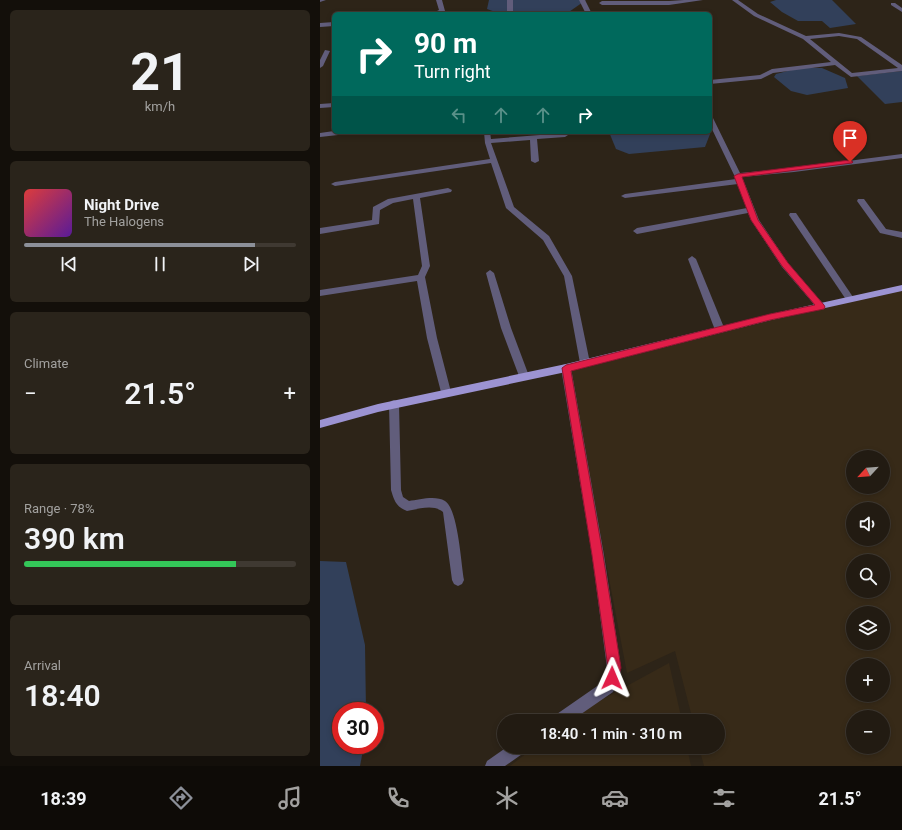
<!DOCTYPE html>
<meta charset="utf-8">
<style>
body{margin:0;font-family:Roboto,sans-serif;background:#2a241b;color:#f1f3f6;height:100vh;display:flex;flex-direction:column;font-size:15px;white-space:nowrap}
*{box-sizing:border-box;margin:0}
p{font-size:13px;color:#a2a19f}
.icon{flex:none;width:22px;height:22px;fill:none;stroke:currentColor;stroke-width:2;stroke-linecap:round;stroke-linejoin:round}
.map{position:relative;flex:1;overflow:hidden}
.details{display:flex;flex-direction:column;gap:10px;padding:10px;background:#130f0a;width:320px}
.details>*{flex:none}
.hud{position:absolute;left:12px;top:12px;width:380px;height:122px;border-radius:6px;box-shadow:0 2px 6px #0003,0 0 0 1px #3f3932;background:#00695c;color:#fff;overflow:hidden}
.needle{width:26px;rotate:244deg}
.buttons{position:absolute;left:526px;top:450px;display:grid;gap:8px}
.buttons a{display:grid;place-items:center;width:44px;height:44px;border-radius:50%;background:#221b12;box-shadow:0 2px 6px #0003,0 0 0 1px #3f3932;font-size:20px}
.speed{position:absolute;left:12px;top:702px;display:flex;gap:8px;font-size:20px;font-weight:700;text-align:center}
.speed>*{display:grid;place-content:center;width:52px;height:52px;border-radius:50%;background:#221b12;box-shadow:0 2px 6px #0003,0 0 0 1px #3f3932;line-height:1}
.speed .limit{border:6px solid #d22;background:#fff;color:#111}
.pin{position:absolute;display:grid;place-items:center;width:34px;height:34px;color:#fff;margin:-41px -17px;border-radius:50% 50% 50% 0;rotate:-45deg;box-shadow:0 0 4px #0007}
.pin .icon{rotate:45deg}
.me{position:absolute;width:44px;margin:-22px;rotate:1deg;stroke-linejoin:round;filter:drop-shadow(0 0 3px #0008)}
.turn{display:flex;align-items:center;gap:14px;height:84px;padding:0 16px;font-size:18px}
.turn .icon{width:52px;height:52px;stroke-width:2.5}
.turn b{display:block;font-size:28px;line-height:34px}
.lanes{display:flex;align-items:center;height:38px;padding:0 16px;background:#0003;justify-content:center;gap:20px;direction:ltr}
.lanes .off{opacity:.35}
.big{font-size:30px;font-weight:600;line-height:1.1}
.details .widget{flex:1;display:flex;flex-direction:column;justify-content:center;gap:6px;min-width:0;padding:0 14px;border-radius:6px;background:#2a241b}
.details .dial{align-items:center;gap:0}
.dial b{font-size:52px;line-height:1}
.song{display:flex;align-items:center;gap:12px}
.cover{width:48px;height:48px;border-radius:6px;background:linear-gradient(135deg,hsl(0 70% 55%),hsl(270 70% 35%))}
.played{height:4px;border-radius:2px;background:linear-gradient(90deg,#8c9099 85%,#3f3932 85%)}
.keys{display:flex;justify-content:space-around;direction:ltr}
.heat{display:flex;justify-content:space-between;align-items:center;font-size:22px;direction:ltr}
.charge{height:6px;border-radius:3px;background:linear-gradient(90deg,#34c759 78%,#3f3932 0)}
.trip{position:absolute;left:177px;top:714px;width:228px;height:40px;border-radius:20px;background:#221b12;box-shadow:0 2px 6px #0003,0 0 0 1px #3f3932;font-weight:600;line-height:40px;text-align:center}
.tab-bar{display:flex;height:64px;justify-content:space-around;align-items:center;background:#0e0b07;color:#a2a19f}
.tab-bar .icon{width:28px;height:28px}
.tab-bar .current{color:#8c9099}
.tab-bar b{font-size:18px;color:#f1f3f6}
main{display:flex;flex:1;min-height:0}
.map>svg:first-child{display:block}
.built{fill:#372a18;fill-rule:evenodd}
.water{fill:#32405a}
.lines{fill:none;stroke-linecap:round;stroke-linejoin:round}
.service{fill:#615d7b;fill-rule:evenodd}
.minor{fill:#615d7b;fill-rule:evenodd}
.primary{fill:#9c93d2;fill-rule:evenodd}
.route{fill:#e11d48;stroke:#92132f}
</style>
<main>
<section class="details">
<div class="widget dial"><b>21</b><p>km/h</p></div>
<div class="widget">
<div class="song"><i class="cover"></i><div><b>Night Drive</b><p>The Halogens</p></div></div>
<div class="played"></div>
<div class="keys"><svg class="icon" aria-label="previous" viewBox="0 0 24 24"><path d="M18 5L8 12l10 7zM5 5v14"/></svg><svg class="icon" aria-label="pause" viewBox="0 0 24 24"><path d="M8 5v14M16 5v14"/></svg><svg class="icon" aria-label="next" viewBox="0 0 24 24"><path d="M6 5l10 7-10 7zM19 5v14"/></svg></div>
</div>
<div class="widget"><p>Climate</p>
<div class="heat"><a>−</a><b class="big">21.5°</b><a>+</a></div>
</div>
<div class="widget"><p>Range · 78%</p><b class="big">390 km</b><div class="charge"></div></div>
<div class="widget"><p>Arrival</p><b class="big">18:40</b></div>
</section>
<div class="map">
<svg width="582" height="766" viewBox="0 0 582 766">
<rect width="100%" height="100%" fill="#2d2418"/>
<g class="built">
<path d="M582,287V766H384L379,747H398V721H373L355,651L307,673L249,369ZM533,457H563V487H533ZM533,509H563V539H533ZM533,561H563V591H533ZM533,613H563V643H533ZM533,665H563V695H533ZM533,717H563V747H533Z"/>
<path d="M349,663L362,721H251L272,705Z"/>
<path d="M215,747H367L371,766H190Z"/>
</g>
<g class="water">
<path d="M169,0H266L246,14H181L167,9Z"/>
<path d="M456,0H512L536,24L510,28L502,21H478L462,12L450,2Z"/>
<path d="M479,68H502L525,78L528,88L487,95L471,91L454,77L456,74Z"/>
<path d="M582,71V102L565,104L537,76Z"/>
<path d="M289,132H389L390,134L385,147L309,154L296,149Z"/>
<path d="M0,561L26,562L45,645L46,711H21V745H44L40,766H0Z"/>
</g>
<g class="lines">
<path class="service" d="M74,400L77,401L79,404L81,490L83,497L89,501C99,500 115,495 125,501C138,509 141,563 144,580L142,584L138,586L134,584L132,580L123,512C114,504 98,509 87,511C76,507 74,500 71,490L69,404L71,401Z"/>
<g class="minor">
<path d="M0,0H6L0,2Z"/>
<path d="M116,0H122L125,11L119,14H111L119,10Z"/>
<rect x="187" y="0" width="6" height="14"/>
<path d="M259,0H265L272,14H266Z"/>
<path d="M364,0H383L349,5H282L279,3L282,1H349Z"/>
<path d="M412,0H418L438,14L486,36L519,33L541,37L582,65V71L531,77L515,65L453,73L441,79L390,84V80L440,75L452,69L511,62L483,39L434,16ZM519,36L537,39L578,68L532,73L490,39Z"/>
<path d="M571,3H575L582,8V12L571,5Z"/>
<path d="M14,22V26L0,27V23Z"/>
<path d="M5,50L10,51L3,66L0,68V60Z"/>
<path d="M14,103V107L0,108V104Z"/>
<path d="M390,116L393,118L420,173L474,168L582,154V158L474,172L422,177L439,220L468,263L504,305L506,307L504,309H498L462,267L431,220L428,213L317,234L313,231L317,228L427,208L418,184L305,198L301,196L305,194L416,179L390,125Z"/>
<path d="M14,131V132H30L27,134L0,137V133Z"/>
<path d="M164,132H170L171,139L245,133L248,135L245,137L217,139L219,161L215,163L211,161L210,140L171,143L194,207L229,236L252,276L270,363L268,366H262L260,363L244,276L223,240L186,208L171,163L15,186L11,184L15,182L170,159L165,143Z"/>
<path d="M128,188L132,190L131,192L100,198L110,266L105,277L117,338L131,392L130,395H122L121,392L107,338L97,281L0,296V290L98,275L102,266L93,199L73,203L60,210L59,224L0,234V228L52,220L53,207L68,199Z"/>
<path d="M538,199H544L566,229L582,232V238L560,233L537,201Z"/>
<path d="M470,213H476L533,297L534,299L533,301H527L469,215Z"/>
<path d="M372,256L376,259L405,330L403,332H397L395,330L368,259Z"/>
<path d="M170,270L174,273L191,328L209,376L208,379H200L199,376L181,328L166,273Z"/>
<path d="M246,364L249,365L251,368L284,555L301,668L300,677L293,692L251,721H232L234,716L283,682L286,676L287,668L272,555L241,368L243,365Z"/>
<path d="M187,747H207L205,752L185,766H165L167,761Z"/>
</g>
<path class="primary" d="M582,285V291L451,320L246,372L58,412L0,428V420L58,404L246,364L451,314Z"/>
</g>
<path class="route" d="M530,160L533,162L532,163L422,177L438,220L468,263L504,305L505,307L504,309L450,320L251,371L283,555L301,668L297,682L292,684L288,682L286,678L288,668L272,555L242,368L246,365L450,314L495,305L462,266L431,220L414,176L418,174Z"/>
</svg>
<div class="buttons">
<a><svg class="needle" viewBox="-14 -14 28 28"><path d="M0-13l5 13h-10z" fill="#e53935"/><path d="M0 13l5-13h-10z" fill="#a2a19f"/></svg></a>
<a><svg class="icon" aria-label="sound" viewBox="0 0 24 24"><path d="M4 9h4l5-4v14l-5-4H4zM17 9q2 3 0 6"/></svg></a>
<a><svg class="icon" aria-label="search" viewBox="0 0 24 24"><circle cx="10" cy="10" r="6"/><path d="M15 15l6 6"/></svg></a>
<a><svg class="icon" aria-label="layers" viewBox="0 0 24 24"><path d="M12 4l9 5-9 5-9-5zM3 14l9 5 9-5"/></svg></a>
<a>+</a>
<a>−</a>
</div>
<div class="speed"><div class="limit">30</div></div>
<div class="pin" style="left:530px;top:162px;background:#d93025"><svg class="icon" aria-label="arrive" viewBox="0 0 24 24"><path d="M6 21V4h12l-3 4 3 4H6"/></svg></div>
<svg class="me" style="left:292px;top:678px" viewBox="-20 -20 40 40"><path d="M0-17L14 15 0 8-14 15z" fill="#e11d48" stroke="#fff" stroke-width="4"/></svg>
<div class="trip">18:40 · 1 min · 310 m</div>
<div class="hud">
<div class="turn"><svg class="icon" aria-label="right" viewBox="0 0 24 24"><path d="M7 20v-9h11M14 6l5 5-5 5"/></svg><div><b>90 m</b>Turn right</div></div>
<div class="lanes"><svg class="icon off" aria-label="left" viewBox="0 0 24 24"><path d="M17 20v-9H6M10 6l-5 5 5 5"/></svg><svg class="icon off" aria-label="ahead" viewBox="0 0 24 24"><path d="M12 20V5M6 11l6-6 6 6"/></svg><svg class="icon off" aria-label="ahead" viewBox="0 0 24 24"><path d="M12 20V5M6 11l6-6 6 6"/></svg><svg class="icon" aria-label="right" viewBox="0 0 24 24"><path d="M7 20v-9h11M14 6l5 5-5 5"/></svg></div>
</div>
</div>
</main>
<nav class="tab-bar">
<b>18:39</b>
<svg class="icon current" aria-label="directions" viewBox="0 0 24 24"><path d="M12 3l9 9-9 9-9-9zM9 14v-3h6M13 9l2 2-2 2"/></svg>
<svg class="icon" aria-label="music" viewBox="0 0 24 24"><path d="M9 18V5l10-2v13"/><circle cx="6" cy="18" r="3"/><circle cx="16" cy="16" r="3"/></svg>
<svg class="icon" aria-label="phone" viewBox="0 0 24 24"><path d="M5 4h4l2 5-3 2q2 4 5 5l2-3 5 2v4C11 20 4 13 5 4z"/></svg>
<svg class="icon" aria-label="climate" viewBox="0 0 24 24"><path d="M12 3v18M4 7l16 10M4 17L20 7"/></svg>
<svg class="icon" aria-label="car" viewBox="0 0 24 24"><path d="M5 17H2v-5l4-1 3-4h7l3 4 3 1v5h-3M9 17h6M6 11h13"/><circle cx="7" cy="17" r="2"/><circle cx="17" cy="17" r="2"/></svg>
<svg class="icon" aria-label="filters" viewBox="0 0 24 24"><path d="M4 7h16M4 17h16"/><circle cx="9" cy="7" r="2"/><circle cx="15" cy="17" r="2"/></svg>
<b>21.5°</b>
</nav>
